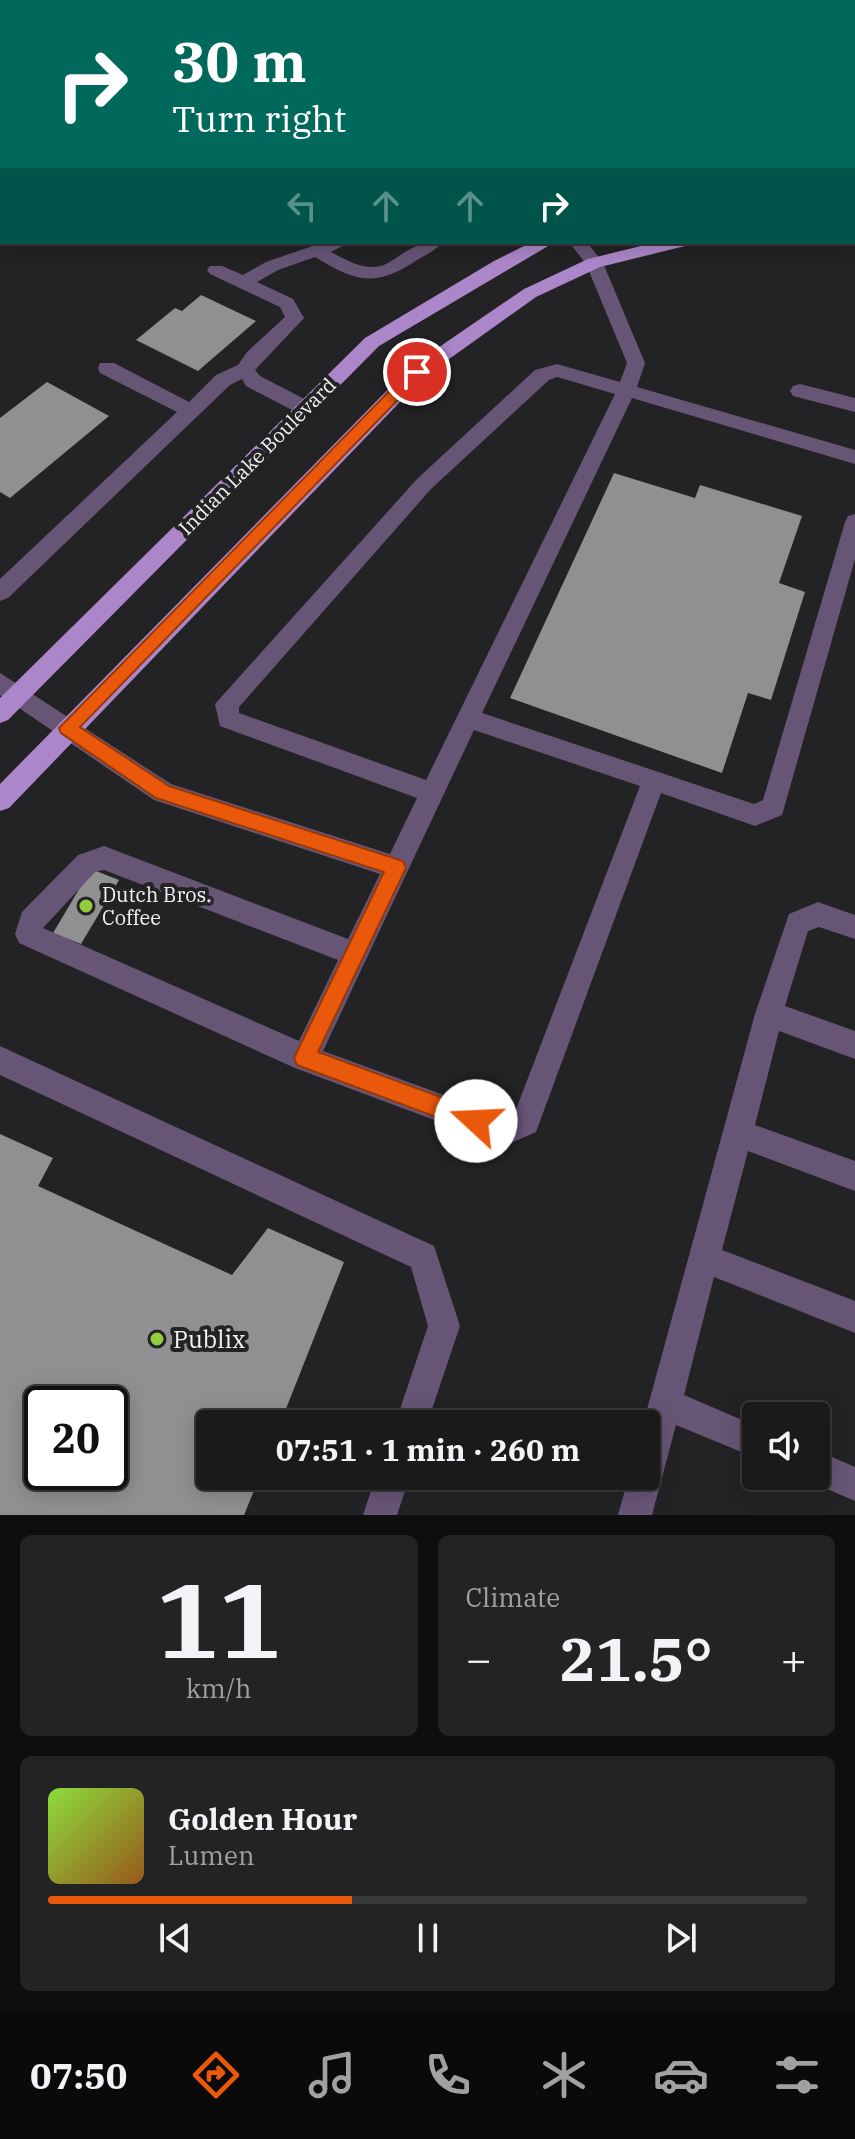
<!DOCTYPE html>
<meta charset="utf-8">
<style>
body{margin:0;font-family:"IBM Plex Serif",serif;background:#232324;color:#f1f3f6;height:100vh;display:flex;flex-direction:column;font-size:30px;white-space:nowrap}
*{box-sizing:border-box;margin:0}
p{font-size:26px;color:#9fa1a3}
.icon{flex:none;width:44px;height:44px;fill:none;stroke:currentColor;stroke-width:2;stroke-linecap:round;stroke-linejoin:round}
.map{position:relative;height:1515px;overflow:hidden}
.details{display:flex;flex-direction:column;gap:20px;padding:20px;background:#0e0e0f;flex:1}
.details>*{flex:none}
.guide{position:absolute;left:0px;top:0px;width:856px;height:244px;box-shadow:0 4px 20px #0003,0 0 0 2px #38383a;background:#00695c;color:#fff;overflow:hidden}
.controls{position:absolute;left:742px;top:1402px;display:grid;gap:16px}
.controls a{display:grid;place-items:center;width:88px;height:88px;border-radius:8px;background:#1a1a1b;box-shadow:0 4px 20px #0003,0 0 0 2px #38383a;font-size:40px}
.speed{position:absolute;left:24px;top:1386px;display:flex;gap:16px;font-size:40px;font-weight:700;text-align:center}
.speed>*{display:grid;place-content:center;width:104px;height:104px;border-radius:50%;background:#1a1a1b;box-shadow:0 4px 20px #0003,0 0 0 2px #38383a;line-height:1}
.speed .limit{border:4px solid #111;border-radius:12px;background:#fff;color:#111}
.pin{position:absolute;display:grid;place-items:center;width:68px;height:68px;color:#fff;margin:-34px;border:4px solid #fff;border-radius:50%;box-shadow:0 2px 8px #0007}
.me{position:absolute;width:88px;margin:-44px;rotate:290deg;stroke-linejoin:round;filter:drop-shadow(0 0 6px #0008)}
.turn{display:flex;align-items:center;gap:28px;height:168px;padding:0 40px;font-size:36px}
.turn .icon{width:104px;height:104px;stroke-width:2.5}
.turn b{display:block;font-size:56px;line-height:68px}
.lanes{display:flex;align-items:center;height:76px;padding:0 40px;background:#0003;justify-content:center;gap:40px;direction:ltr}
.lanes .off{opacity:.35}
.big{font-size:60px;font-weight:800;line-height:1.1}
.details .card{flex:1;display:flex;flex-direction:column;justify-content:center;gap:12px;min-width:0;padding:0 28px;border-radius:12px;background:#232324}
.details .dial{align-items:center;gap:0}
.dial b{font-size:104px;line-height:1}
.song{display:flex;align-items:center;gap:24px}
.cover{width:96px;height:96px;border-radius:12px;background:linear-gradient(135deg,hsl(90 70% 55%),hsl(30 70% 35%))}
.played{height:8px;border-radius:4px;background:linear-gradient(90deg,#ea580c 40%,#38383a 40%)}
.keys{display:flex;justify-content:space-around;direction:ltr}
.heat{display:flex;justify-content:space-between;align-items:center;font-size:44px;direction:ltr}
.details .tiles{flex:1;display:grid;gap:20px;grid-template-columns:1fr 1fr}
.card:last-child{grid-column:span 2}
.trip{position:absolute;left:196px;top:1410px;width:464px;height:80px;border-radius:8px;background:#1a1a1b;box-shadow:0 4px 20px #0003,0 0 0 2px #38383a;font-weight:800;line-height:80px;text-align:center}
.menu{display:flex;height:128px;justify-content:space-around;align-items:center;background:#0a0a0b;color:#9fa1a3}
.menu .icon{width:56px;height:56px}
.menu .active{color:#ea580c}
.menu b{font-size:36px;color:#f1f3f6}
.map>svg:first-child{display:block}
.green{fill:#422b54}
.building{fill:#908f92;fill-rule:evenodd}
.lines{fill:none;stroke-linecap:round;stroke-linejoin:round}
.minor{fill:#675576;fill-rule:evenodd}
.major{fill:#ab87ca;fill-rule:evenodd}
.route{fill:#ea580c;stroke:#983908;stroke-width:2}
.poi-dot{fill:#93cc3d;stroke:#232224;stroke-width:3}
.labels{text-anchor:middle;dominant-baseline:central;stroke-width:8;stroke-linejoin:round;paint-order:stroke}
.street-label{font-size:20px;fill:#f2f2f3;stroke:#232224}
.poi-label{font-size:20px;fill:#f2f2f3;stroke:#232224;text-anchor:start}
.near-poi-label{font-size:24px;fill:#f2f2f3;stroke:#232224;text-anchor:start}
</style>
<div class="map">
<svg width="855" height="1515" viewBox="0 0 855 1515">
<rect width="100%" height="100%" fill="#232224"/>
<path class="green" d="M425,0H775L780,2H422Z"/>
<g class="building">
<path d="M201,295L256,321L198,371L136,340L175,308L182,311Z"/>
<path d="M47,382L109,416L10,498L0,492V418Z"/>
<path d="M614,473L695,498L700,485L802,516L779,583L805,592L771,700L748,693L722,773L510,698Z"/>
<path d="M91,869L119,880L81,944L53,933Z"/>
<path d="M0,1134L53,1158L38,1186L232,1275L268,1228L344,1262L280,1424H210V1476H260L244,1515H0ZM42,1404H110V1472H42Z"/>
</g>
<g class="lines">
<g class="minor">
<path d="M77,0H96L76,2Z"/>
<path d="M147,0H163L164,2H148Z"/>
<path d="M324,242H350L331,252C398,291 385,242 443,242C436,250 426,255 417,260C375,288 356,282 315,257L278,270L257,282L293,299L304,318L255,370L260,376L312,403L315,408L312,413H298L246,386L242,379L230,385L8,598L0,601V579L177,412L100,373L98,368L100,363H114L189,402L216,375L238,365L247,352L285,317L280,307L210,274L207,270L210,266H222L243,275L266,262Z"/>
<path d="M569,242H587L603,263L645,363L637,387L855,450V464L632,398L482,713L754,804L763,800L845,522L848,516L855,514V559L782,815L755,826L661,793L536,1132L504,1146L295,1068L19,943L15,934L22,912L78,855L104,846L348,939L380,874L154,800L0,695V673L171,784L390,854L417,798L220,726L215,704L417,479L535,370L557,364L620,382L627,363L586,264ZM557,377L615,394L426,780L239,713V707L431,489L549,380ZM474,730L640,786L515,1112L504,1117L323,1051ZM104,870L338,960L299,1041L43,928L95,872Z"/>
<path d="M800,384L855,398V412L793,396L790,391L793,386Z"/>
<path d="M818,902L855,915V939L819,927L808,931L785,1006L855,1031V1059L779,1031L755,1125L855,1161V1191L748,1151L722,1250L855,1301V1333L714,1277L684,1395L756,1426V1458L676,1425L652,1515H618L629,1476H646V1424H643L755,1014L789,914Z"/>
<path d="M0,1046L434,1246L460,1326L427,1424H395L428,1326L411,1267L0,1075Z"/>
<path d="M816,1450L855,1467V1501L804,1479L803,1476H816Z"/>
<path d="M376,1476H410L397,1515H363Z"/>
</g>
<g class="major">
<rect x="854" y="169" width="1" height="10"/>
<rect x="854" y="201" width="1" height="10"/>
<path d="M532,242H555L379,346L8,720L0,723V698L365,338L494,261Z"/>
<path d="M657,242H688L685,246L600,267L536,297L424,377L9,808L0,811V784L410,367L524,289L588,259Z"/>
</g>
</g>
<path class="route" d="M417,367L422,368V375L80,727L169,786L403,861L406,868L318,1052L484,1113L487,1121L484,1129L476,1132L305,1068L297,1065L294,1058L384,872L156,798L61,733L59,728L412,368Z"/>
<g class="poi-dot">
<circle cx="86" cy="906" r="8"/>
<circle cx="157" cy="1339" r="8"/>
</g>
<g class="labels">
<g class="street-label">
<text transform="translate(257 456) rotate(-45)">Indian Lake Boulevard</text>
</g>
<g class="poi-label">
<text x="102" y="894">Dutch Bros.<tspan x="102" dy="23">Coffee</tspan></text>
</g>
<g class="near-poi-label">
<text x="173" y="1339">Publix</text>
</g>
</g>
</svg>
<div class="controls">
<a><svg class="icon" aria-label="sound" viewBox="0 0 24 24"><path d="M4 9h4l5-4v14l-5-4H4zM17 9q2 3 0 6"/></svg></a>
</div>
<div class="speed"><div class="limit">20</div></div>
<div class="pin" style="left:417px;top:372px;background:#d93025"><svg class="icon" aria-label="arrive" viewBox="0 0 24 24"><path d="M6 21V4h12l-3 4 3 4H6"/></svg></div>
<svg class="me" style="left:476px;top:1121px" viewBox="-20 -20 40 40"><circle r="19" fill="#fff"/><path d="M0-13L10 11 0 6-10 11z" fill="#ea580c"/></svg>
<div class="trip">07:51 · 1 min · 260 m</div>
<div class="guide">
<div class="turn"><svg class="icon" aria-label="right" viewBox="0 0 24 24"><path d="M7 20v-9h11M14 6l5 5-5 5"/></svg><div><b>30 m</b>Turn right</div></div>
<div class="lanes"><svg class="icon off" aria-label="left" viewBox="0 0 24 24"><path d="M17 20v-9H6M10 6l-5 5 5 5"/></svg><svg class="icon off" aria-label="ahead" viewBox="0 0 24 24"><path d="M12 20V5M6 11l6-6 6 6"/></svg><svg class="icon off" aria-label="ahead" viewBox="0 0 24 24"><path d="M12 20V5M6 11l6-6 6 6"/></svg><svg class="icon" aria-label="right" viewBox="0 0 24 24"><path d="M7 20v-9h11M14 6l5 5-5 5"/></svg></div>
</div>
</div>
<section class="details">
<div class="tiles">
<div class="card dial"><b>11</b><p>km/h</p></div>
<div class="card"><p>Climate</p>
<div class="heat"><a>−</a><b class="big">21.5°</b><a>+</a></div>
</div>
<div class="card">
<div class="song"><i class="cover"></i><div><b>Golden Hour</b><p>Lumen</p></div></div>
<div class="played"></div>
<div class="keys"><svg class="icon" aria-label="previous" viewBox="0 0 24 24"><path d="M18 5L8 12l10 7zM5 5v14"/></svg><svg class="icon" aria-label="pause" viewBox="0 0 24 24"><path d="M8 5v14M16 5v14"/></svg><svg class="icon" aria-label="next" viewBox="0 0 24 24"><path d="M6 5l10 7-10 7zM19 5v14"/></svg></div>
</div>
</div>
</section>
<nav class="menu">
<b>07:50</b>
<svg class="icon active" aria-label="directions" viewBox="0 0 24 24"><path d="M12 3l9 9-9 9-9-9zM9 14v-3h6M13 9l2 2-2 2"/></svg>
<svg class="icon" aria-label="music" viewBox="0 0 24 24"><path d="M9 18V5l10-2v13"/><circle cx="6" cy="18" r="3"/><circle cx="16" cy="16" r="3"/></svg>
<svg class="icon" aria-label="phone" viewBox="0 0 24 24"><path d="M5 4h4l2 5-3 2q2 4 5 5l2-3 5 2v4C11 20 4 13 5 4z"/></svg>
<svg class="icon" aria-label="climate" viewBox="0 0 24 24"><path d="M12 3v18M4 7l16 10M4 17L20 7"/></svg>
<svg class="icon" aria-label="car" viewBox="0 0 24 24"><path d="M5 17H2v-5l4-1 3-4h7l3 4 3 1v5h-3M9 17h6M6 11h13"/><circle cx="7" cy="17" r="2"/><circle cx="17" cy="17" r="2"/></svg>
<svg class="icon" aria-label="filters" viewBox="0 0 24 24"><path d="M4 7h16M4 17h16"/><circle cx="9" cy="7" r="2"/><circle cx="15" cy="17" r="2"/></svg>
</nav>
